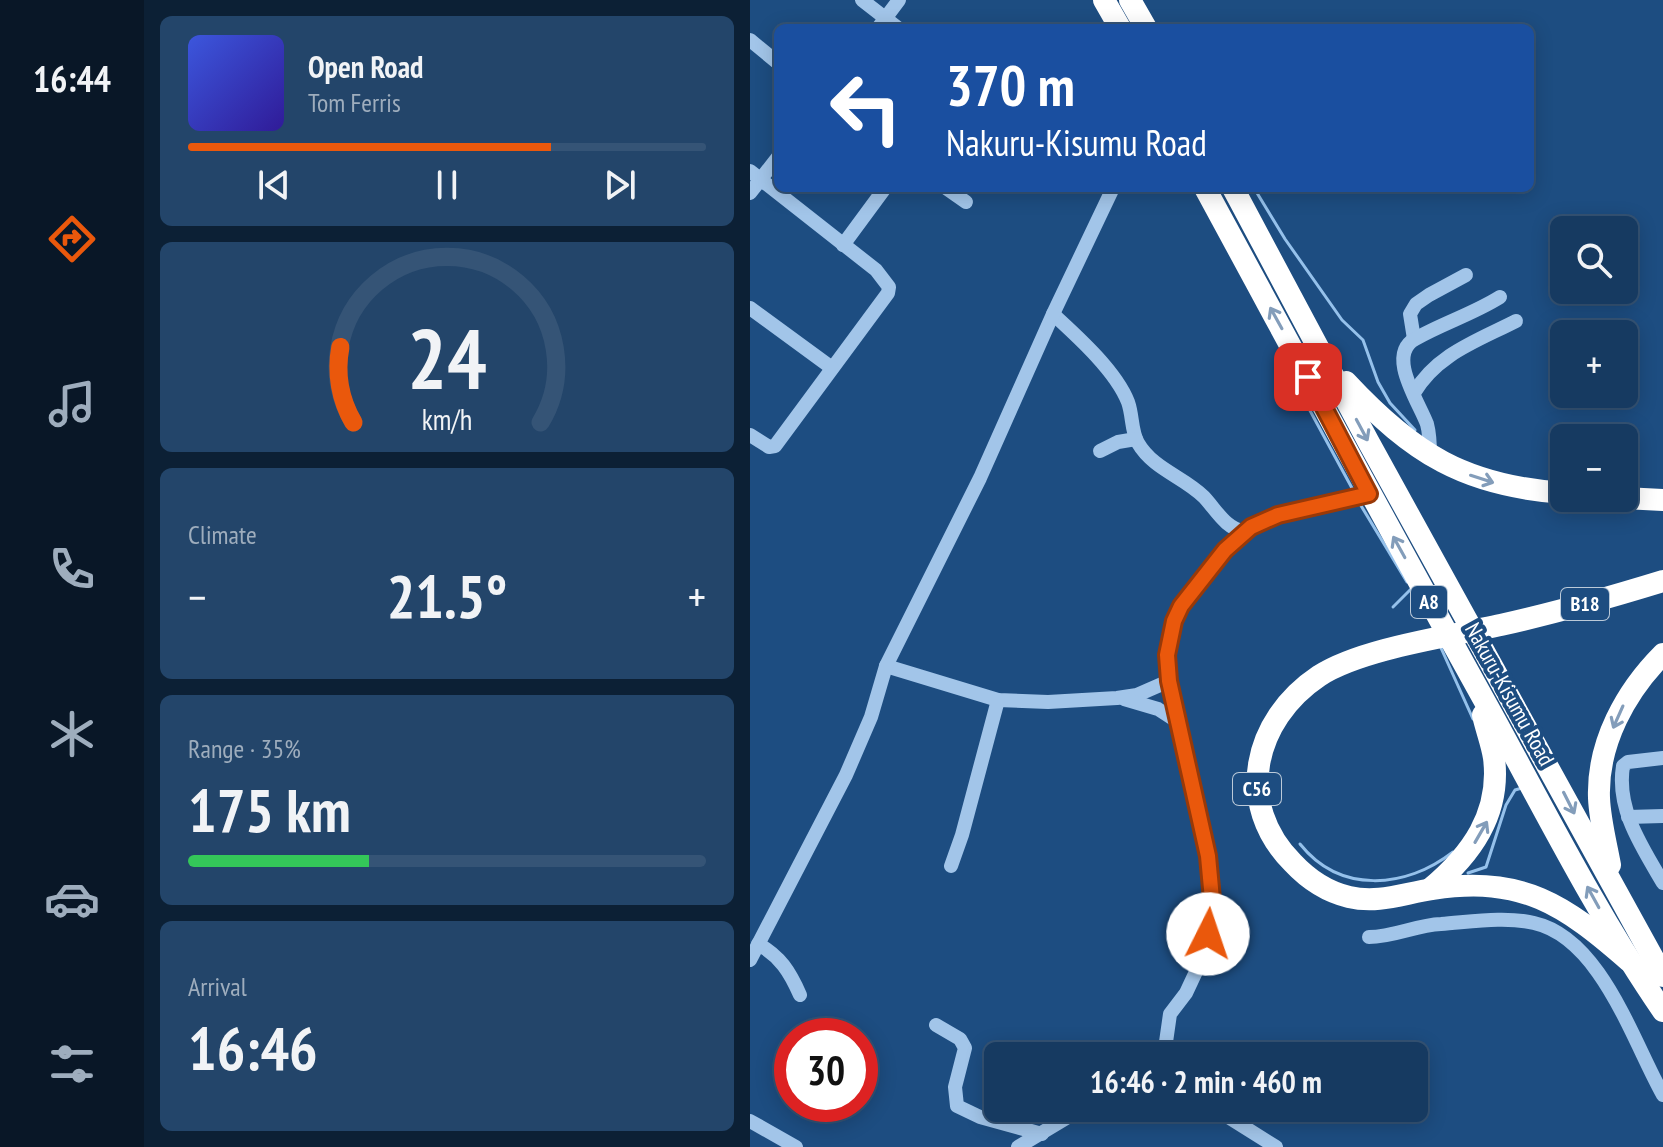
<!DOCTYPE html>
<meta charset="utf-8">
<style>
body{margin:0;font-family:"PT Sans Narrow",sans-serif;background:#23456a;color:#f1f3f6;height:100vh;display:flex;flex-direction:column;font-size:30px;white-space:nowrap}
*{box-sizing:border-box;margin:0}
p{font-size:26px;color:#9eadbd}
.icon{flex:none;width:44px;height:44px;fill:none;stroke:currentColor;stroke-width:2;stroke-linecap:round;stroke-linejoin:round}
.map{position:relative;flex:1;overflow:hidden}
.panel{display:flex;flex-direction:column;gap:16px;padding:16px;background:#0c2035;width:606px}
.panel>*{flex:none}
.banner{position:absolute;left:24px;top:24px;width:760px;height:168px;border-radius:12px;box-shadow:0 4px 20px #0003,0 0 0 2px #355476;background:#1a4fa0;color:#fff;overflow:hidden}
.tools{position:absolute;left:800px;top:216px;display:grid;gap:16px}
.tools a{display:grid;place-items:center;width:88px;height:88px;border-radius:12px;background:#163a61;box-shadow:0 4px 20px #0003,0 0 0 2px #355476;font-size:40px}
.speed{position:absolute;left:24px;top:1018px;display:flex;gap:16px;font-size:40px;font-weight:700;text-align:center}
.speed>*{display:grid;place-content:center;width:104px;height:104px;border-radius:50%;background:#163a61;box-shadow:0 4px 20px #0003,0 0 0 2px #355476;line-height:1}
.speed .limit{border:12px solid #d22;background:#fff;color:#111}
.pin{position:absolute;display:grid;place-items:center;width:68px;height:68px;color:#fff;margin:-34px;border-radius:16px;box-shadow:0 4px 12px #0006}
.me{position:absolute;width:88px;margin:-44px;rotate:4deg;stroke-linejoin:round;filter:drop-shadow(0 0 6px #0008)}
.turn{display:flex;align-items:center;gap:28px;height:168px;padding:0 40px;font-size:36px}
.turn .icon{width:104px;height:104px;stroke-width:2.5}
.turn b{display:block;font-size:56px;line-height:68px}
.big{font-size:60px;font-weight:700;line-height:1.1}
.panel .card{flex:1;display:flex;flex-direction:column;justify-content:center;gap:12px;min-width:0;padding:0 28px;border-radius:12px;background:#23456a}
.panel .dial{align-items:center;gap:0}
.dial svg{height:208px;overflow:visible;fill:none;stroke:#355476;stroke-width:7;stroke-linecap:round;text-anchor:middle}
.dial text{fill:#f1f3f6;stroke:none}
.song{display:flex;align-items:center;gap:24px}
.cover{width:96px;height:96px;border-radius:12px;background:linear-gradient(135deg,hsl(230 70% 55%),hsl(250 70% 35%))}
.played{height:8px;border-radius:4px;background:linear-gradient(90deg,#ea580c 70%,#355476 70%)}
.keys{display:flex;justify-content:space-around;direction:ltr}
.heat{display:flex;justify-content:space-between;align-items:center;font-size:44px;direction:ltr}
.charge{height:12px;border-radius:6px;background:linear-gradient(90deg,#34c759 35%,#355476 0)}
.trip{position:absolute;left:234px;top:1042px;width:444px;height:80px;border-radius:12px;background:#163a61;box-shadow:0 4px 20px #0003,0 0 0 2px #355476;font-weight:700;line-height:80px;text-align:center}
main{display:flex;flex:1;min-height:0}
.dock{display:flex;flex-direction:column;width:144px;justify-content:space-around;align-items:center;background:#091727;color:#9eadbd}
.dock .icon{width:56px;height:56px}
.dock .current{color:#ea580c}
.dock b{font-size:36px;color:#f1f3f6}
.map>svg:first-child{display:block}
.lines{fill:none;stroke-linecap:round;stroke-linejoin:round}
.stream{stroke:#95c1eb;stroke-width:3}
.minor{stroke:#a2c5e9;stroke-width:14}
.highway{stroke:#fff;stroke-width:22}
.oneway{stroke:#839dba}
.route-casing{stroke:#983908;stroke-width:20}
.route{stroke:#ea580c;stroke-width:14}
.labels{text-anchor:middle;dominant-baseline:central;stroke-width:8;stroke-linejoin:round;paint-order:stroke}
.shield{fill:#1d4d81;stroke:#bbcad9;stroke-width:2}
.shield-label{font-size:20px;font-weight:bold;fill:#fff}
.street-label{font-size:22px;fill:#fff;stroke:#1d4d81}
</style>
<main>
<nav class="dock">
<b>16:44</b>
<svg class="icon current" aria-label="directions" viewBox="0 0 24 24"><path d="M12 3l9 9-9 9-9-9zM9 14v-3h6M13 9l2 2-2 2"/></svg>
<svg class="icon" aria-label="music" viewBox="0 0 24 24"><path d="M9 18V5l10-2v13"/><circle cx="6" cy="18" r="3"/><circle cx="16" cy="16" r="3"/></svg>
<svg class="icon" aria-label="phone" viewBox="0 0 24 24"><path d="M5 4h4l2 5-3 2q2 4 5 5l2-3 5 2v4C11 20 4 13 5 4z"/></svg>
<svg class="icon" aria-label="climate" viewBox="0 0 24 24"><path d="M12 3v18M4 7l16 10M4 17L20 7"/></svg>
<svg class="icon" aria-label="car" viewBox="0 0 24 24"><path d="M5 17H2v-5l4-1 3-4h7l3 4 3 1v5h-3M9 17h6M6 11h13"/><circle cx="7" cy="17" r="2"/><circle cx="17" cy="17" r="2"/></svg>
<svg class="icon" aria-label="filters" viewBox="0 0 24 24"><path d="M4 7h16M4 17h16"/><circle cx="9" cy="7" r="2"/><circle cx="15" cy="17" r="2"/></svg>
</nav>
<section class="panel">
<div class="card">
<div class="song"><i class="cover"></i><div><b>Open Road</b><p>Tom Ferris</p></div></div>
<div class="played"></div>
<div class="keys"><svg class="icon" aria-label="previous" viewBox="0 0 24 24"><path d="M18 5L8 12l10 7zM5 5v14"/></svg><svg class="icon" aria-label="pause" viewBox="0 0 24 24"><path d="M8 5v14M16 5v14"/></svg><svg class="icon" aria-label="next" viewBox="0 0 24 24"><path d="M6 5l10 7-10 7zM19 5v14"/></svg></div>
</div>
<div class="card dial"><svg viewBox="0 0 100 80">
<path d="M14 69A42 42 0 1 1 86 69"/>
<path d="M14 69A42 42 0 0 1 9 40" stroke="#ea580c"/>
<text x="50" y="56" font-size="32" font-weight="700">24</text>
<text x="50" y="72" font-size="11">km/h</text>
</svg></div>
<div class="card"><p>Climate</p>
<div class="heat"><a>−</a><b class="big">21.5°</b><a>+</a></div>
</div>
<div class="card"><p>Range · 35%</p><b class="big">175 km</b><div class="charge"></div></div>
<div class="card"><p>Arrival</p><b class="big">16:46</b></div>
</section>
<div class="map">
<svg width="913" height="1147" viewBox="0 0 913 1147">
<rect width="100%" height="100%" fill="#1d4d81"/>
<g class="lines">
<g class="stream">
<path d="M504,188L535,239L592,320L613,340L628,382L640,403L665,430L664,433"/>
<path d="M551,394L603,490"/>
<path d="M610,504L657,582"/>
<path d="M643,607L661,589"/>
<path d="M691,648L723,719"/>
<path d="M550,844C590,894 655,889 703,852"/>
<path d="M718,873L736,867L756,805L765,790L772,788"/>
</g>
<g class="minor">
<path d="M112,0L148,28"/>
<path d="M128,28L149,0"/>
<path d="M0,40L28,63"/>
<path d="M0,171L126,270L139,287L138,293L25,446L19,447L0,435"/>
<path d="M196,188L216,202"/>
<path d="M0,193L28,157"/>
<path d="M93,245L135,188"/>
<path d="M0,308L82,368"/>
<path d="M303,314C327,336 366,371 378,402C383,416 381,431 388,443C403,469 434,477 454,497C467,511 475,528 495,532"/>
<path d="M664,339L660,314L666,304L679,295L716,275"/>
<path d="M664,393C687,354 727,341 766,321"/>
<path d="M350,451L368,442L386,439"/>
<path d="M680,456C680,445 680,435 677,424C669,402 636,355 665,339C693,323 723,314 750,297"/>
<path d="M136,666L248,700L298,702L367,698L387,695L419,681"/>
<path d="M374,699L408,709L428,722"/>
<path d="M913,758L878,762L873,766C866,809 892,847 913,883"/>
<path d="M878,817L913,816"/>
<path d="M201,866L212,835L248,700"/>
<path d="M619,937C644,937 666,925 691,924C720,922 755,916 784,923C851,938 883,1042 913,1095"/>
<path d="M8,944C30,956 40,972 50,995"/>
<path d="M0,960L96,775L121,717L136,666L230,478L303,314L363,188"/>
<path d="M186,1025L210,1039L215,1048L205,1087L207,1106L230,1117L292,1134"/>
<path d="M414,1056L420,1014L436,993L451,961L463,910L458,856L419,681C418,662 417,643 423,625C427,610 436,600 445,588C468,558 490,528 528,515C557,505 589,501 619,494"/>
<path d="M464,1108L526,1147"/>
<path d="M0,1121L46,1147"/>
<path d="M268,1147L333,1108"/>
</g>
<g class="highway">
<path d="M354,0L370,28"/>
<path d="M380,0L396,28"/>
<path d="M455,188C551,365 646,542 744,718C798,817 849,918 913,1011"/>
<path d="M483,188L618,441L913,976"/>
<path d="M596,382C663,454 715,486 814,493"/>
<path d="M874,498L913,500"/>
<path d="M860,865C856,843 850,821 849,798C847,743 876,691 913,654"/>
<path d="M680,889C721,855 751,814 744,758C742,744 736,729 733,715"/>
<path d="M879,961C815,905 772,875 683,889C654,893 629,904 599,897C578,892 558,879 543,863C484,804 503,720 569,676C612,648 703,636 755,624C808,612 861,597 913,581"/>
</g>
</g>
<defs><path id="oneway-shaft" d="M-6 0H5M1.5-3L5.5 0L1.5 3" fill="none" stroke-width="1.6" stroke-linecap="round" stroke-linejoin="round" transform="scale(2)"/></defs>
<g class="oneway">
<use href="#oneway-shaft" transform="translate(526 318) rotate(-119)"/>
<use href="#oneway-shaft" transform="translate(612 430) rotate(62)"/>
<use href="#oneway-shaft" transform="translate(732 479) rotate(18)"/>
<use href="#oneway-shaft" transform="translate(649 547) rotate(-119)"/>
<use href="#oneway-shaft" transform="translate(868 717) rotate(114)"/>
<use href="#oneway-shaft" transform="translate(819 803) rotate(63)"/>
<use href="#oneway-shaft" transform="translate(731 832) rotate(-60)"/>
<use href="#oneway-shaft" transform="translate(843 897) rotate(-119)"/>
</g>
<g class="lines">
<g class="route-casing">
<path id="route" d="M458,934L463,910L458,856L419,681L417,655L424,621L431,606L475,550L501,527L528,515L619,494L558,377"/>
</g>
<use href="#route" class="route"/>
</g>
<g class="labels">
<g class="shield">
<rect x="661" y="586" width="36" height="32" rx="6"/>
<rect x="811" y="588" width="48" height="32" rx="6"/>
<rect x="483" y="773" width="48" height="32" rx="6"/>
</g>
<g class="shield-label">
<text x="679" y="602">A8</text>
<text x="835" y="604">B18</text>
<text x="507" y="789">C56</text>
</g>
<g class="street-label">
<text transform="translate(760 694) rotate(61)">Nakuru-Kisumu Road</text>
</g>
</g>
</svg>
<div class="tools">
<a><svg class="icon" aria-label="search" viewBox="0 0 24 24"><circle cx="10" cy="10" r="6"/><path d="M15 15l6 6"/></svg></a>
<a>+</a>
<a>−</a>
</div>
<div class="speed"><div class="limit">30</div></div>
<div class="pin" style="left:558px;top:377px;background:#d93025"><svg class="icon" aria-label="arrive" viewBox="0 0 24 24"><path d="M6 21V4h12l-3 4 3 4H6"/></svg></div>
<svg class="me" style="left:458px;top:934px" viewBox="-20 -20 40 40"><circle r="19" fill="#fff"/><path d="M0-13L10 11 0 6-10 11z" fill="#ea580c"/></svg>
<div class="trip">16:46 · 2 min · 460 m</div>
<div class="banner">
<div class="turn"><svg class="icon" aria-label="left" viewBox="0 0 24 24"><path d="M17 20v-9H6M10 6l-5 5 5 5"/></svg><div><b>370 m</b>Nakuru-Kisumu Road</div></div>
</div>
</div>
</main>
